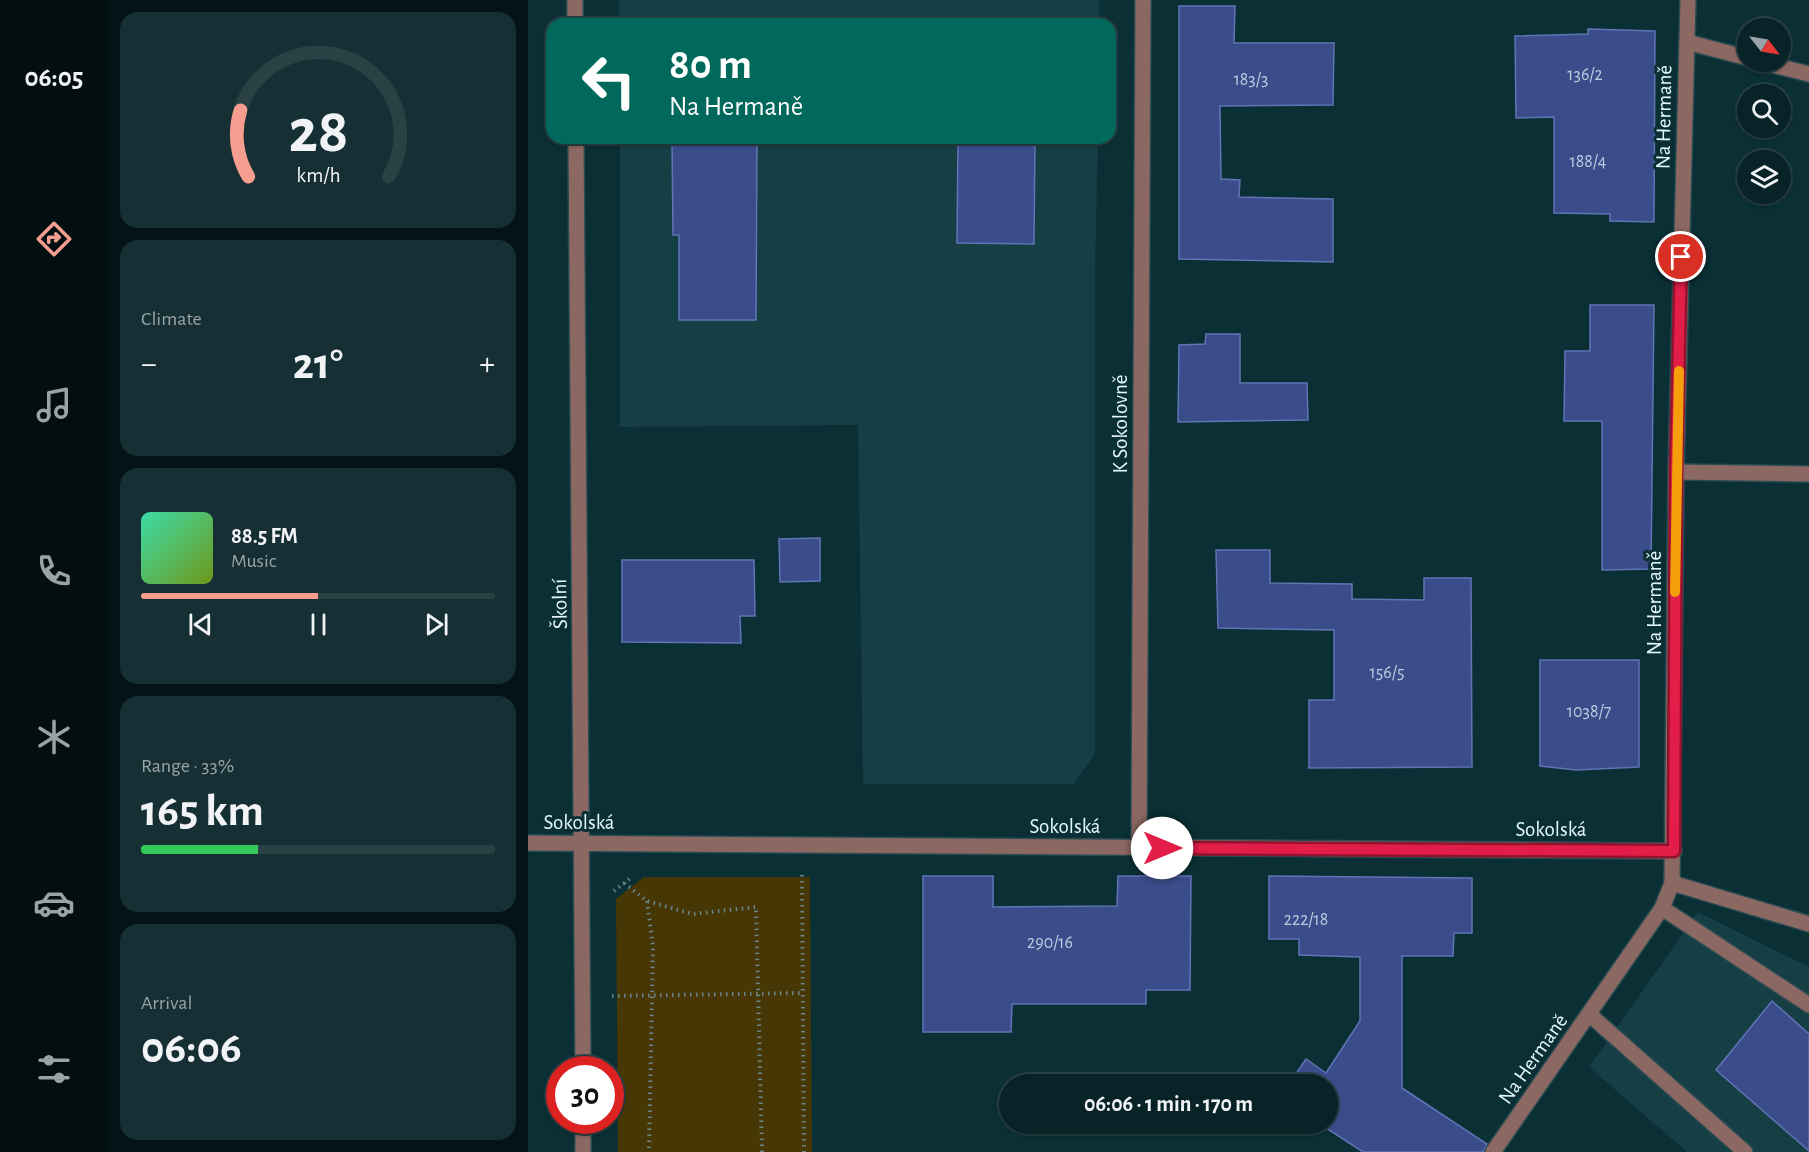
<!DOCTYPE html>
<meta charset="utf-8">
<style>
body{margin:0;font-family:"Alegreya Sans",sans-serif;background:#162f34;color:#f1f3f6;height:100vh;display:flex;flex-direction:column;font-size:22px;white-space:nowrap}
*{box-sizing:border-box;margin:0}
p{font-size:20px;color:#98a4a8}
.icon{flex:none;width:33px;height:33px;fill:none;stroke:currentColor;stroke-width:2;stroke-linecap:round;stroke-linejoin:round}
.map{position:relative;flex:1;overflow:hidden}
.sheet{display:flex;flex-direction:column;gap:12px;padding:12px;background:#041316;width:420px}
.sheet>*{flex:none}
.top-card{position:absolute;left:18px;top:18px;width:570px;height:126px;border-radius:18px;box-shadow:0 2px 4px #0004,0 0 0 2px #294045;background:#00695c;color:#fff;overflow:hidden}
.needle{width:39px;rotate:121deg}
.fabs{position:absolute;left:1209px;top:18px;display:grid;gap:12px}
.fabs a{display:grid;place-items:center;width:54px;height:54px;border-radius:50%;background:#082328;box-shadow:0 2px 4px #0004,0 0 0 2px #294045;font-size:30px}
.speed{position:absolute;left:18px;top:1056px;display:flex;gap:12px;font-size:30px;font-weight:700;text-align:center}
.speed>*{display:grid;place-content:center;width:78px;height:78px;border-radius:50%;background:#082328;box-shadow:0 2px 4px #0004,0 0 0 2px #294045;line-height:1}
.speed .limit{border:9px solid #d22;background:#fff;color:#111}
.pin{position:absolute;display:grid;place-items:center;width:51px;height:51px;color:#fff;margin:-26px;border:3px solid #fff;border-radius:50%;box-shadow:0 2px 6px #0007}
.me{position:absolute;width:66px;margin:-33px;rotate:90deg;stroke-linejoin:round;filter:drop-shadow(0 0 4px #0008)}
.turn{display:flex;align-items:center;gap:21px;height:126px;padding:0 24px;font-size:27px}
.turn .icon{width:78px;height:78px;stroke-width:2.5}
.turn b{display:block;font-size:42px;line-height:51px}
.big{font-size:45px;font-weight:700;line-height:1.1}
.sheet .tile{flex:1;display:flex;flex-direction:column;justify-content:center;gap:9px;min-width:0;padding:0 21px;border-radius:18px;background:#162f34}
.sheet .dial{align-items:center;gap:0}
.dial svg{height:156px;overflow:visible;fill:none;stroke:#294045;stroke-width:7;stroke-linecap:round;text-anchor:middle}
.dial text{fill:#f1f3f6;stroke:none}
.song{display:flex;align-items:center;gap:18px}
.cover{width:72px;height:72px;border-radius:9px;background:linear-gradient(135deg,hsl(160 70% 55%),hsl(80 70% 35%))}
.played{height:6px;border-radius:3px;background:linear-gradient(90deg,#f59d8e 50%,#294045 50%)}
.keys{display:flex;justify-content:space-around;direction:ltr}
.heat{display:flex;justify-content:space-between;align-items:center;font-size:33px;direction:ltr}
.charge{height:9px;border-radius:4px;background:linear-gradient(90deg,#34c759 33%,#294045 0)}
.trip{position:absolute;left:471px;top:1074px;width:339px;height:60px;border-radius:30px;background:#082328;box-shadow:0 2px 4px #0004,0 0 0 2px #294045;font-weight:700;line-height:60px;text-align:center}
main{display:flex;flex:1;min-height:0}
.tab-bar{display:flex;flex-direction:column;width:108px;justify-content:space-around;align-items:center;background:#030e10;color:#98a4a8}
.tab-bar .icon{width:42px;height:42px}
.tab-bar .selected{color:#f59d8e}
.tab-bar b{font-size:27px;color:#f1f3f6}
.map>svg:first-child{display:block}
.built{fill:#163e45}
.green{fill:#473705}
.building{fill:#3b4c8b;stroke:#6074b6;stroke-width:1.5}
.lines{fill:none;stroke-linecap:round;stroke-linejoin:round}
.service-casing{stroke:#294b51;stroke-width:18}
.minor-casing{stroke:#294b51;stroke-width:18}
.path{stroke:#68868b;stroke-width:4;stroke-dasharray:1.5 4.5;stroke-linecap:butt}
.service{stroke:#8c6862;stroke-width:15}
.minor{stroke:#8c6862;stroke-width:15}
.route-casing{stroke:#92132f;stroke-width:15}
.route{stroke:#e11d48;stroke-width:10}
.slow{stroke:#f59e0b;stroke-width:10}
.labels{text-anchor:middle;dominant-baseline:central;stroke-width:6;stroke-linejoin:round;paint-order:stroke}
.number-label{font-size:18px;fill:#bacddf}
.street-label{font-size:21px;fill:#e4f8fb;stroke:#0a2f35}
</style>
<main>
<nav class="tab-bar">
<b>06:05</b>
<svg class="icon selected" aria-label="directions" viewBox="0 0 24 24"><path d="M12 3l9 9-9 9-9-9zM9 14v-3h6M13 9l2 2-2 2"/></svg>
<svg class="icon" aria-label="music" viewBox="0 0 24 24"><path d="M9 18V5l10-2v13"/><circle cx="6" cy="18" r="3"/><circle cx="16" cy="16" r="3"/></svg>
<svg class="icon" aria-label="phone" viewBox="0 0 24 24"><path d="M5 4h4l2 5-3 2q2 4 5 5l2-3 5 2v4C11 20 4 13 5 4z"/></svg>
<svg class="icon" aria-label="climate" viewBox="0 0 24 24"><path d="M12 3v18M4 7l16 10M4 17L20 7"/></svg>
<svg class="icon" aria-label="car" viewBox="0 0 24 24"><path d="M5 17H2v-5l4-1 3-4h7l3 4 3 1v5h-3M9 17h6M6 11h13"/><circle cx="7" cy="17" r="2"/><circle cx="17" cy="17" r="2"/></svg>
<svg class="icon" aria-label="filters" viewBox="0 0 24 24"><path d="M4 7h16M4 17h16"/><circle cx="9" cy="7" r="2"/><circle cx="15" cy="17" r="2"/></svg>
</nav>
<section class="sheet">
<div class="tile dial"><svg viewBox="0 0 100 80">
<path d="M14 69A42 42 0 1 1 86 69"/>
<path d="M14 69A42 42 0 0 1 10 35" stroke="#f59d8e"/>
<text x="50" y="56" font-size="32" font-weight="700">28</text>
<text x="50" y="72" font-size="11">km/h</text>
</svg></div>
<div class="tile"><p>Climate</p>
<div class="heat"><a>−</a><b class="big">21°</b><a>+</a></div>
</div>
<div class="tile">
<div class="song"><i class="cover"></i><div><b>88.5 FM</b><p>Music</p></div></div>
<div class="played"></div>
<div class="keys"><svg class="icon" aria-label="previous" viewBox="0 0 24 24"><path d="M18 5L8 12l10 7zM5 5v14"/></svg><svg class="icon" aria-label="pause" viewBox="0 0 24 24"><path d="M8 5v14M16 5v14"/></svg><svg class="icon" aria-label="next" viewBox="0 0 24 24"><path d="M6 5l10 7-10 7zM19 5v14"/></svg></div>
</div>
<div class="tile"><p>Range · 33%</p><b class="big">165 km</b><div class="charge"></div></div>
<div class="tile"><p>Arrival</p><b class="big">06:06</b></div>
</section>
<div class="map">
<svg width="1281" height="1152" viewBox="0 0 1281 1152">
<rect width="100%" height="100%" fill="#0a2f35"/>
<g class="built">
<rect x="91" y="0" width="480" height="24"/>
<path d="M92,138H570L567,270V754L546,784H335L330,425L92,427Z"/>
<path d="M1170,912L1281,967V1152H1159L1061,1067Z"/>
</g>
<path class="green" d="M116,877H282L284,1152H90L88,899Z"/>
<g class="building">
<path d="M651,6H707L706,43H806L805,105L692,106L693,179L712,180L711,197L805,199V262L651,259Z"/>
<path d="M1060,29L1127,31L1126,222L1082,221V214L1026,213V117L988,118L987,36L1060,34Z"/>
<path d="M144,138H229L228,320H151V235H145Z"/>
<path d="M430,138H507L506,244L429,243Z"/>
<path d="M1062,305H1126L1123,569L1074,570V421H1036L1037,351H1062Z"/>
<path d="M678,334H712V383H779L780,420L650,422L651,345L677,344Z"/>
<path d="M292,538V581L252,582L251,539Z"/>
<path d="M688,550H742V583L824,584V599L896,600V578H943L944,767L781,768V700H806V630L690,628Z"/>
<path d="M94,560H226L227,616H212L213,643L94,642Z"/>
<path d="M1012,660H1111V767L1048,770L1012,766Z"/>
<path d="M395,876H465V907L589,906L590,876H663L662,990H618V1004H484L483,1032H395Z"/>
<path d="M741,876L944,878V933H926L925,956H874V1088L959,1144L955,1152H835L792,1124H800V1084H761L778,1059L798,1073L832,1021V957L771,955V939H741Z"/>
<path d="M1244,1001L1281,1034V1151L1188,1070Z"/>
</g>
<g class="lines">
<g class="service-casing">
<g id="service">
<path d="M1159,42L1220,58"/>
<path d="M1233,62L1281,74"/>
<path d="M1148,472L1281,474"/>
<path d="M1144,883L1281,924"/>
<path d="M1134,908L1281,1005"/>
<path d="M1062,1015L1217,1152"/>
</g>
</g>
<g class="minor-casing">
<g id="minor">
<path d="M47,0V24"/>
<path d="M48,138L55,1070"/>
<path d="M0,843L1146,851"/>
<path d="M611,848L615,0"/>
<path d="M55,1152V1120"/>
<path d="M965,1152L1134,908L1144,883L1148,472L1160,0"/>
</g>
</g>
<g class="path">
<path d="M274,875L276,1152"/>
<path d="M96,883L119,901L165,914L228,907L234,1152"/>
<path d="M86,891L104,877"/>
<path d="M119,901L125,946L121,1152"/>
<path d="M84,996L275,993"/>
<path d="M84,1082V1108"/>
</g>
<use href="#service" class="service"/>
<use href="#minor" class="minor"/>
</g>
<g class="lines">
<g class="route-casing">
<path id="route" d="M634,848L1146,851L1148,472L1153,257"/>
</g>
<use href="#route" class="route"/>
<path class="slow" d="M1147,592L1151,371"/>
</g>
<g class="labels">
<g class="number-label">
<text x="1057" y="75">136/2</text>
<text x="723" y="80">183/3</text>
<text x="1060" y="162">188/4</text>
<text x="859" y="673">156/5</text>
<text x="1061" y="712">1038/7</text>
<text x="778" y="920">222/18</text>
<text x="522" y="943">290/16</text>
</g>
<g class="street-label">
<text transform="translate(1136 117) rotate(-89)">Na Hermaně</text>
<text transform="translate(592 424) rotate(-90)">K Sokolovně</text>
<text transform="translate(1126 603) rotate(-90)">Na Hermaně</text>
<text transform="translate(32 604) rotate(-91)">Školní</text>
<text x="51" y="822">Sokolská</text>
<text x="537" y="826">Sokolská</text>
<text x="1023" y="829">Sokolská</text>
<text transform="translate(1005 1059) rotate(-55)">Na Hermaně</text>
</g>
</g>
</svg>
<div class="fabs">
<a><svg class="needle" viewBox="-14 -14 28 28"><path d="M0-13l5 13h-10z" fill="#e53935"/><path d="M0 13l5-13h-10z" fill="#98a4a8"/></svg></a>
<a><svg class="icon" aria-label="search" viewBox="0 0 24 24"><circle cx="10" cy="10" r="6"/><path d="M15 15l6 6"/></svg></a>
<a><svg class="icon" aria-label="layers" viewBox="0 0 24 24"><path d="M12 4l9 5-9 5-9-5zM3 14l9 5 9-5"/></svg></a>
</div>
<div class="speed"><div class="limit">30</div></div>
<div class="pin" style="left:1153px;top:257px;background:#d93025"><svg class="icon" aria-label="arrive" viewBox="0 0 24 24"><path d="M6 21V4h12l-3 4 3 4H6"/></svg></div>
<svg class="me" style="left:634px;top:848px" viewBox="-20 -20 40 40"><circle r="19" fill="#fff"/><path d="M0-13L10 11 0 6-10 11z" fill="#e11d48"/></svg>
<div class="trip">06:06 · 1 min · 170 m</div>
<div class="top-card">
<div class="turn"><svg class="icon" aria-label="left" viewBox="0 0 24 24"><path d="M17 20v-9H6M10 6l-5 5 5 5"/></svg><div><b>80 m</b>Na Hermaně</div></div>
</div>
</div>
</main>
